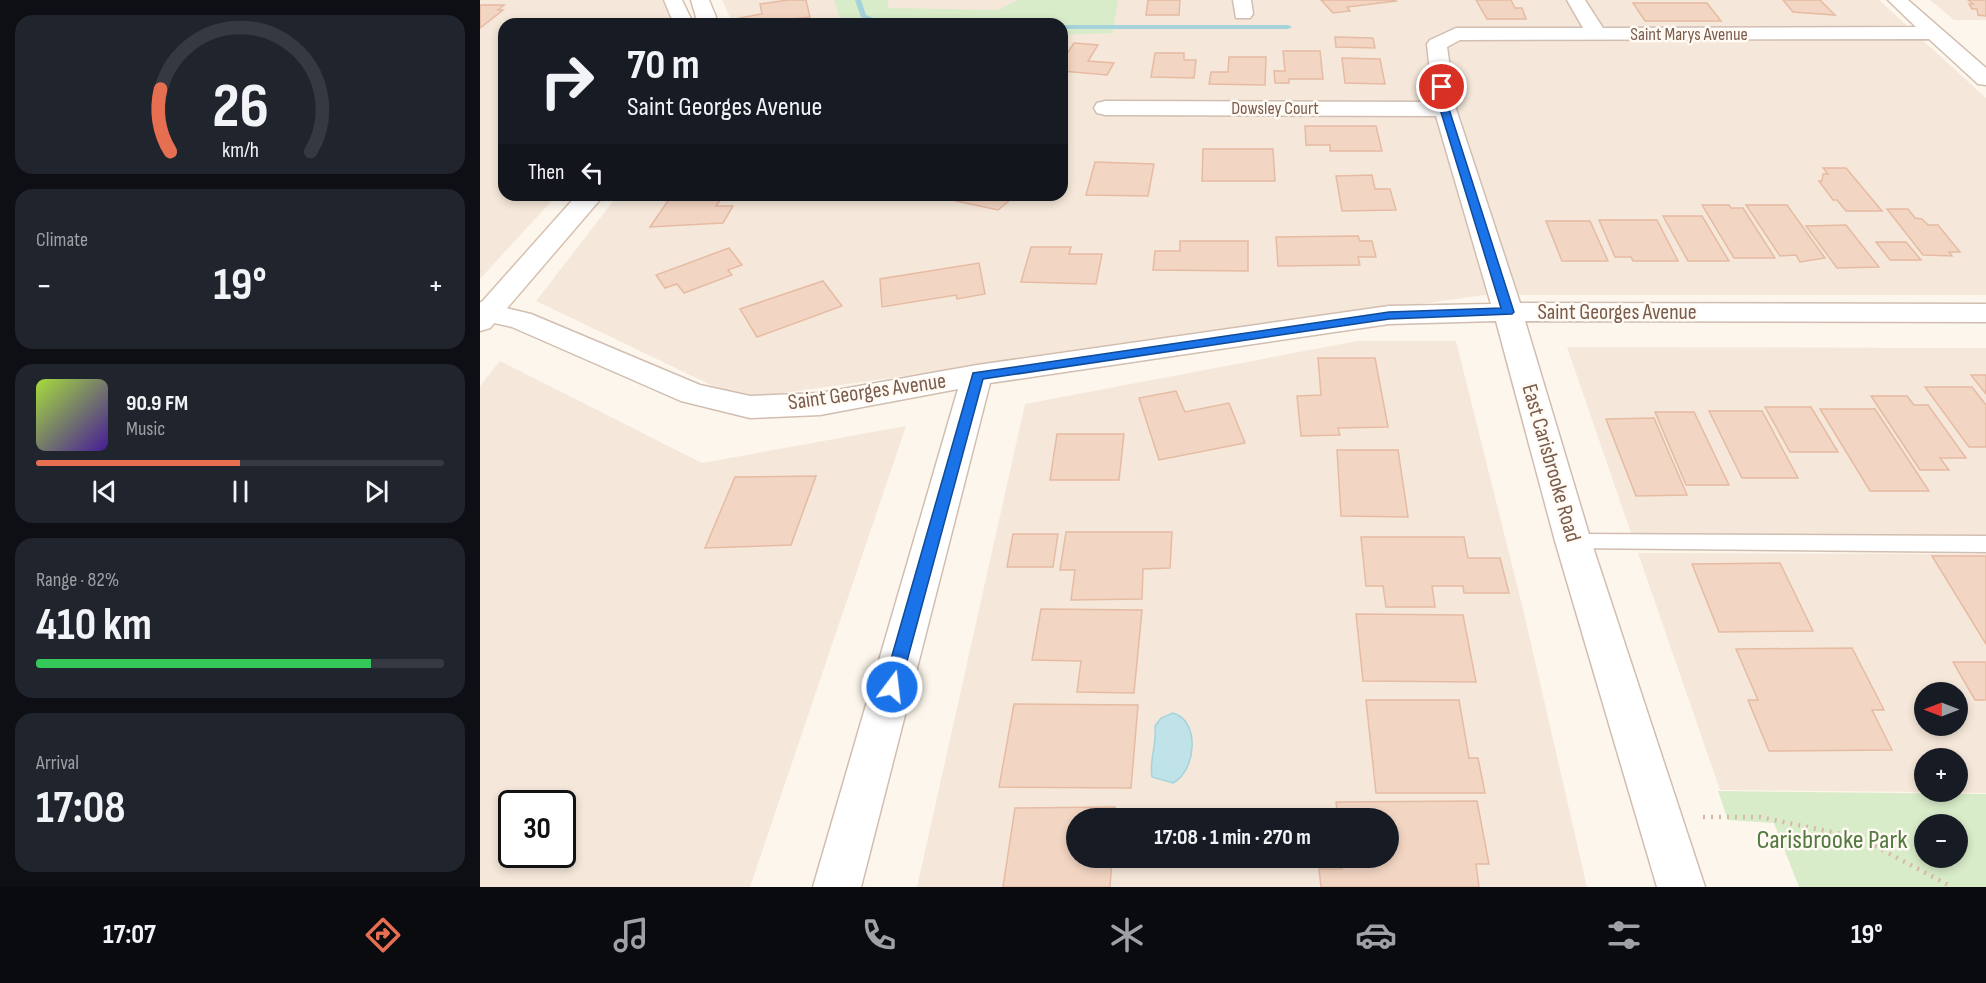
<!DOCTYPE html>
<meta charset="utf-8">
<style>
body{margin:0;font-family:"Sofia Sans Condensed",sans-serif;background:#20242c;color:#f1f3f6;height:100vh;display:flex;flex-direction:column;font-size:22px;white-space:nowrap}
*{box-sizing:border-box;margin:0}
p{font-size:20px;color:#9ea1a6}
.icon{flex:none;width:33px;height:33px;fill:none;stroke:currentColor;stroke-width:2;stroke-linecap:round;stroke-linejoin:round}
.map{position:relative;flex:1;overflow:hidden}
.details{display:flex;flex-direction:column;gap:15px;padding:15px;background:#0d0f14;width:480px}
.details>*{flex:none}
.banner{position:absolute;left:18px;top:18px;width:570px;height:183px;border-radius:18px;box-shadow:0 3px 9px #0003;background:#171b24;color:#f1f3f6;overflow:hidden}
.needle{width:39px;rotate:270deg}
.controls{position:absolute;left:1434px;top:682px;display:grid;gap:12px}
.controls a{display:grid;place-items:center;width:54px;height:54px;border-radius:50%;background:#171b24;box-shadow:0 3px 9px #0003;font-size:30px}
.speed{position:absolute;left:18px;top:790px;display:flex;gap:12px;font-size:30px;font-weight:700;text-align:center}
.speed>*{display:grid;place-content:center;width:78px;height:78px;border-radius:50%;background:#171b24;box-shadow:0 3px 9px #0003;line-height:1}
.speed .limit{border:3px solid #111;border-radius:9px;background:#fff;color:#111}
.pin{position:absolute;display:grid;place-items:center;width:51px;height:51px;color:#fff;margin:-26px;border:3px solid #fff;border-radius:50%;box-shadow:0 2px 6px #0007}
.me{position:absolute;width:66px;margin:-33px;rotate:15deg;stroke-linejoin:round;filter:drop-shadow(0 0 4px #0008)}
.turn{display:flex;align-items:center;gap:21px;height:126px;padding:0 30px;font-size:27px}
.turn .icon{width:78px;height:78px;stroke-width:2.5}
.turn b{display:block;font-size:42px;line-height:51px}
.then{display:flex;align-items:center;height:57px;padding:0 30px;background:#0003;gap:12px;font-size:22px}
.big{font-size:45px;font-weight:700;line-height:1.1}
.details .widget{flex:1;display:flex;flex-direction:column;justify-content:center;gap:9px;min-width:0;padding:0 21px;border-radius:18px;background:#20242c}
.details .dial{align-items:center;gap:0}
.dial svg{height:156px;overflow:visible;fill:none;stroke:#363941;stroke-width:7;stroke-linecap:round;text-anchor:middle}
.dial text{fill:#f1f3f6;stroke:none}
.song{display:flex;align-items:center;gap:18px}
.cover{width:72px;height:72px;border-radius:9px;background:linear-gradient(135deg,hsl(80 70% 55%),hsl(260 70% 35%))}
.played{height:6px;border-radius:3px;background:linear-gradient(90deg,#e76f51 50%,#363941 50%)}
.keys{display:flex;justify-content:space-around;direction:ltr}
.heat{display:flex;justify-content:space-between;align-items:center;font-size:33px;direction:ltr}
.charge{height:9px;border-radius:4px;background:linear-gradient(90deg,#34c759 82%,#363941 0)}
.trip{position:absolute;left:586px;top:808px;width:333px;height:60px;border-radius:30px;background:#171b24;box-shadow:0 3px 9px #0003;font-weight:700;line-height:60px;text-align:center}
.tabs{display:flex;height:96px;justify-content:space-around;align-items:center;background:#090b0e;color:#9ea1a6}
.tabs .icon{width:42px;height:42px}
.tabs .selected{color:#e76f51}
.tabs b{font-size:27px;color:#f1f3f6}
main{display:flex;flex:1;min-height:0}
.map>svg:first-child{display:block}
.residential{fill:#f5e8da;fill-rule:evenodd}
.green{fill:#d8ecc9;fill-rule:evenodd}
.water{fill:#bfe3e8;stroke:#a5d3da;stroke-width:1.5}
.lines{fill:none;stroke-linecap:round;stroke-linejoin:round}
.stream{fill:#a5d3da;fill-rule:evenodd}
.building{fill:#f3d5c3;stroke:#e6bba3;stroke-width:1.5}
.lane-casing{stroke:#d1beb0;stroke-width:3}
.street-casing{stroke:#d1beb0;stroke-width:3}
.secondary-casing{stroke:#d6c0b0;stroke-width:3}
.path{stroke:#d9b8a5;stroke-width:4.5;stroke-dasharray:2 6;stroke-linecap:butt}
.lane{fill:#fff;fill-rule:evenodd}
.street{fill:#fff;fill-rule:evenodd}
.secondary{fill:#fff;fill-rule:evenodd}
.route{fill:#1a73e8;stroke:#114b97;stroke-width:1.5}
.labels{text-anchor:middle;dominant-baseline:central;stroke-width:5;stroke-linejoin:round;paint-order:stroke}
.far-street-label{font-size:18px;fill:#7a5c4d;stroke:#fffaf3}
.street-label{font-size:22px;fill:#7a5c4d;stroke:#fffaf3}
.near-park-label{font-size:27px;fill:#537a41;stroke:#fffaf3}
</style>
<main>
<section class="details">
<div class="widget dial"><svg viewBox="0 0 100 80">
<path d="M14 69A42 42 0 1 1 86 69"/>
<path d="M14 69A42 42 0 0 1 9 37" stroke="#e76f51"/>
<text x="50" y="56" font-size="32" font-weight="700">26</text>
<text x="50" y="72" font-size="11">km/h</text>
</svg></div>
<div class="widget"><p>Climate</p>
<div class="heat"><a>−</a><b class="big">19°</b><a>+</a></div>
</div>
<div class="widget">
<div class="song"><i class="cover"></i><div><b>90.9 FM</b><p>Music</p></div></div>
<div class="played"></div>
<div class="keys"><svg class="icon" aria-label="previous" viewBox="0 0 24 24"><path d="M18 5L8 12l10 7zM5 5v14"/></svg><svg class="icon" aria-label="pause" viewBox="0 0 24 24"><path d="M8 5v14M16 5v14"/></svg><svg class="icon" aria-label="next" viewBox="0 0 24 24"><path d="M6 5l10 7-10 7zM19 5v14"/></svg></div>
</div>
<div class="widget"><p>Range · 82%</p><b class="big">410 km</b><div class="charge"></div></div>
<div class="widget"><p>Arrival</p><b class="big">17:08</b></div>
</section>
<div class="map">
<svg width="1506" height="887" viewBox="0 0 1506 887">
<rect width="100%" height="100%" fill="#fdf6ec"/>
<g class="residential">
<path d="M0,0H183L196,24H24V195H77L0,279Z"/>
<path d="M242,0H1399L1506,98V295H1005L260,399L56,301L138,195H582V24H253Z"/>
<path d="M1450,0H1506V20H1474Z"/>
<path d="M877,341H976L1043,609L1107,887H437L545,404ZM597,819H909V858H597Z"/>
<path d="M1087,347L1506,348V538L1152,536Z"/>
<path d="M20,361L222,463L426,426L270,887H0V386ZM32,804H82V855H32Z"/>
<path d="M1158,553L1506,554V793L1448,792H1478V759H1444V792L1240,790ZM1444,693H1478V726H1444Z"/>
</g>
<g class="green">
<path d="M354,0H407L409,8L517,10L538,0H638L633,33L582,35V24H362Z"/>
<path d="M1238,791L1506,794V887H1319L1294,823L1248,820ZM1444,825H1478V858H1444Z"/>
</g>
<path class="water" d="M693,713C721,721 716,771 693,783L672,777C669,759 677,746 675,726L681,718Z"/>
<g class="lines">
<g class="stream">
<path d="M375,0H381L386,15L408,24H398L381,17Z"/>
<path d="M582,25H808L812,27L808,29H582Z"/>
</g>
</g>
<g class="building">
<path d="M308,0H326L330,17L260,24L259,18L282,14L280,4Z"/>
<path d="M668,0H700L699,15H666Z"/>
<path d="M841,0H914L916,1L867,7L870,11L853,13Z"/>
<path d="M996,0H1031L1035,8H1042L1046,19H1007Z"/>
<path d="M1303,0H1340L1355,15L1313,12Z"/>
<path d="M1488,0H1506V16L1498,15L1497,9H1492L1489,4H1493Z"/>
<path d="M1153,3H1227L1241,21H1165Z"/>
<path d="M0,5H24L18,10H23L0,28Z"/>
<path d="M329,18L332,24H293Z"/>
<path d="M855,37L893,38L895,48L856,47Z"/>
<path d="M594,43L618,45L608,61L634,63L627,75L582,71V61Z"/>
<path d="M803,51H840L843,79H809V83H795L794,71H805Z"/>
<path d="M675,53H704V60H716L714,78L671,77Z"/>
<path d="M749,57H786L785,85L729,84L731,72H748Z"/>
<path d="M862,58L900,59L905,84L865,83Z"/>
<path d="M825,126H896L902,151H850V145H826Z"/>
<path d="M723,149H793L795,181H722Z"/>
<path d="M615,162L674,164L668,196L606,195Z"/>
<path d="M1343,168H1366L1402,211H1366L1357,200H1353L1339,181H1342L1343,174H1348Z"/>
<path d="M892,175L895,189H910L916,210L862,211L856,176Z"/>
<path d="M192,195H244L236,206H253L243,223L170,227Z"/>
<path d="M477,195H536L518,210L476,201L484,197Z"/>
<path d="M1222,205H1249L1251,208H1263L1295,258H1254Z"/>
<path d="M1266,205H1307L1345,258L1320,262L1316,255L1300,256Z"/>
<path d="M1407,209H1428L1435,218L1442,219L1448,225H1458L1480,252H1469L1472,256L1443,255Z"/>
<path d="M1183,216H1222L1249,261H1208Z"/>
<path d="M1119,220H1177L1198,261H1153L1151,257H1135Z"/>
<path d="M1066,221H1110L1128,261H1082Z"/>
<path d="M1366,225L1399,267L1357,268L1326,226Z"/>
<path d="M878,236L880,241H892L896,257H878L880,265L798,266L796,237Z"/>
<path d="M700,241H768V271L673,270L675,251H700Z"/>
<path d="M1396,242H1426L1441,260H1410Z"/>
<path d="M551,247H591L589,254H622L616,284L541,282Z"/>
<path d="M249,248L262,265L248,270L252,275L204,293L197,284L185,288L176,275Z"/>
<path d="M499,263L505,294L477,299L476,295L402,307L400,279Z"/>
<path d="M343,281L362,306L277,337L260,309Z"/>
<path d="M838,358H895L908,427L858,428L860,435L821,436L817,396L841,395Z"/>
<path d="M1491,375H1506V394Z"/>
<path d="M1445,387H1492L1506,405V447H1489Z"/>
<path d="M696,391L705,412L749,403L765,443L679,460L659,398Z"/>
<path d="M1391,396H1427L1434,405H1448L1486,458H1460L1469,470H1440Z"/>
<path d="M1285,407H1331L1358,452H1310Z"/>
<path d="M1340,409H1395L1449,491H1390Z"/>
<path d="M1229,411H1282L1318,478H1262Z"/>
<path d="M1175,412H1214L1249,485H1206Z"/>
<path d="M1174,418L1207,495L1156,496L1126,419Z"/>
<path d="M577,434H644L639,480H570Z"/>
<path d="M857,450H918L928,517L861,516Z"/>
<path d="M336,476L311,545L225,548L255,477Z"/>
<path d="M586,532H692L690,568L663,569L662,599L591,600L595,570H580Z"/>
<path d="M533,534H578L573,567H527Z"/>
<path d="M881,537H984L988,558H1020L1029,593H984L983,586H952L955,607H906L903,586H886Z"/>
<path d="M1452,556H1506V644Z"/>
<path d="M1300,563L1333,631L1239,632L1212,564Z"/>
<path d="M561,609L662,610L654,693L597,692L601,661L552,660Z"/>
<path d="M876,614L983,615L996,682L883,681Z"/>
<path d="M1372,648L1404,710H1392L1412,750L1289,751L1268,700H1278L1256,649Z"/>
<path d="M1473,662H1506V700H1495Z"/>
<path d="M886,700H979L989,758H998L1005,793H896Z"/>
<path d="M534,704L658,705L651,788L519,787Z"/>
<path d="M997,801L1009,864H996L999,887H841L839,869H862L861,858H909V819H858L856,802Z"/>
<path d="M635,807L634,819H597V858H632L630,887H523L535,808Z"/>
</g>
<g class="lines">
<g class="lane-casing">
<path id="lane" d="M1093,534L1506,536V552L1093,548L1086,546L1083,541L1086,536Z"/>
</g>
<g class="street-casing">
<g id="street">
<path d="M753,0H771L773,14L770,18H756Z"/>
<path d="M1087,0H1105L1123,28L1436,27L1408,0H1428L1506,68V85L1498,84L1449,39L980,40L967,47L976,109L1040,303L1506,304V322L1045,321L1111,541L1225,887H1177L1075,541L1016,321L909,324L510,383L381,887H333L478,389L340,415L270,418L201,401L32,327L0,320V302L51,314L220,385L270,396L340,393L497,365L909,306L1011,304L956,116L625,115L617,113L614,108L617,103L625,101L953,102L947,44L950,40L976,28H1103Z"/>
</g>
</g>
<g class="secondary-casing">
<g id="secondary">
<path d="M184,0H202L213,23L216,17L211,0H229L236,17L233,24H194Z"/>
<path d="M97,195H124L10,328L0,331V304Z"/>
</g>
</g>
<path class="path" d="M1223,817H1280L1380,838L1472,887"/>
<use href="#lane" class="lane"/>
<use href="#street" class="street"/>
<use href="#secondary" class="secondary"/>
</g>
<path class="route" d="M962,84L967,87L969,109L1034,312L1032,314L909,319L503,379L420,687L418,692L412,694L406,692L403,687L493,373L909,312L1021,308L960,109L958,87Z"/>
<g class="labels">
<g class="far-street-label">
<text x="1209" y="34">Saint Marys Avenue</text>
<text x="795" y="108">Dowsley Court</text>
</g>
<g class="street-label">
<text x="1137" y="312">Saint Georges Avenue</text>
<text transform="translate(387 392) rotate(-8)">Saint Georges Avenue</text>
<text transform="translate(1071 463) rotate(74)">East Carisbrooke Road</text>
</g>
<g class="near-park-label">
<text x="1352" y="840">Carisbrooke Park</text>
</g>
</g>
</svg>
<div class="controls">
<a><svg class="needle" viewBox="-14 -14 28 28"><path d="M0-13l5 13h-10z" fill="#e53935"/><path d="M0 13l5-13h-10z" fill="#9ea1a6"/></svg></a>
<a>+</a>
<a>−</a>
</div>
<div class="speed"><div class="limit">30</div></div>
<div class="pin" style="left:962px;top:87px;background:#d93025"><svg class="icon" aria-label="arrive" viewBox="0 0 24 24"><path d="M6 21V4h12l-3 4 3 4H6"/></svg></div>
<svg class="me" style="left:412px;top:687px" viewBox="-20 -20 40 40"><circle r="17" fill="#1a73e8" stroke="#fff" stroke-width="3"/><path d="M0-11L8 9 0 5-8 9z" fill="#fff"/></svg>
<div class="trip">17:08 · 1 min · 270 m</div>
<div class="banner">
<div class="turn"><svg class="icon" aria-label="right" viewBox="0 0 24 24"><path d="M7 20v-9h11M14 6l5 5-5 5"/></svg><div><b>70 m</b>Saint Georges Avenue</div></div>
<div class="then">Then<svg class="icon" aria-label="left" viewBox="0 0 24 24"><path d="M17 20v-9H6M10 6l-5 5 5 5"/></svg></div>
</div>
</div>
</main>
<nav class="tabs">
<b>17:07</b>
<svg class="icon selected" aria-label="directions" viewBox="0 0 24 24"><path d="M12 3l9 9-9 9-9-9zM9 14v-3h6M13 9l2 2-2 2"/></svg>
<svg class="icon" aria-label="music" viewBox="0 0 24 24"><path d="M9 18V5l10-2v13"/><circle cx="6" cy="18" r="3"/><circle cx="16" cy="16" r="3"/></svg>
<svg class="icon" aria-label="phone" viewBox="0 0 24 24"><path d="M5 4h4l2 5-3 2q2 4 5 5l2-3 5 2v4C11 20 4 13 5 4z"/></svg>
<svg class="icon" aria-label="climate" viewBox="0 0 24 24"><path d="M12 3v18M4 7l16 10M4 17L20 7"/></svg>
<svg class="icon" aria-label="car" viewBox="0 0 24 24"><path d="M5 17H2v-5l4-1 3-4h7l3 4 3 1v5h-3M9 17h6M6 11h13"/><circle cx="7" cy="17" r="2"/><circle cx="17" cy="17" r="2"/></svg>
<svg class="icon" aria-label="filters" viewBox="0 0 24 24"><path d="M4 7h16M4 17h16"/><circle cx="9" cy="7" r="2"/><circle cx="15" cy="17" r="2"/></svg>
<b>19°</b>
</nav>
